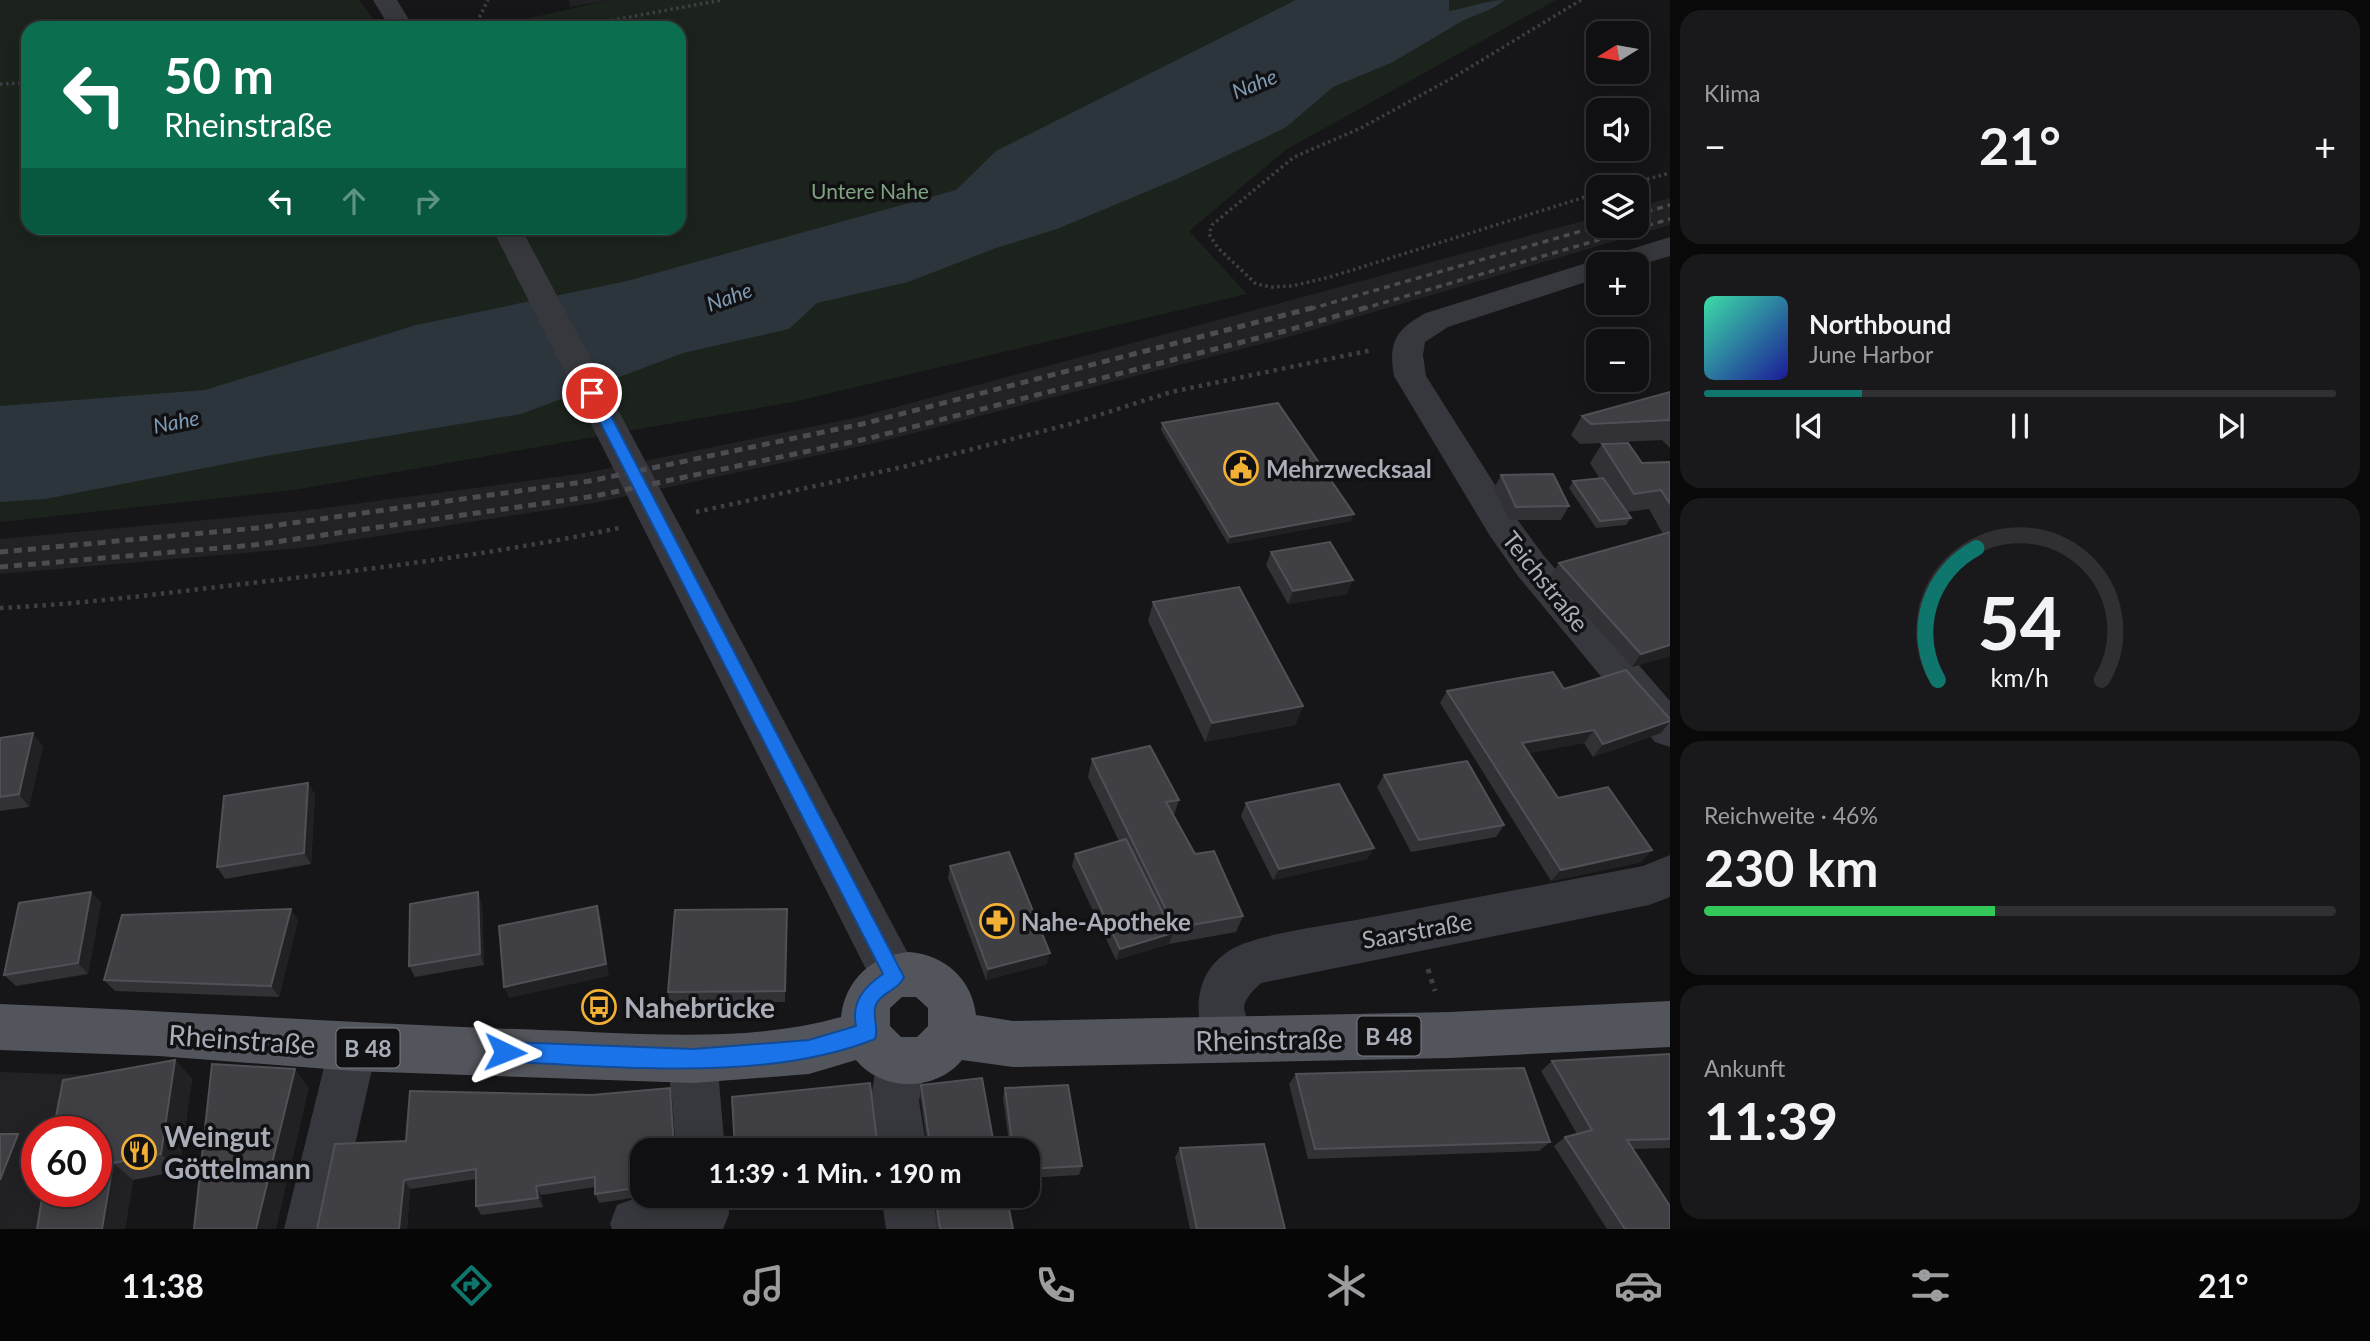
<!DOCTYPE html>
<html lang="de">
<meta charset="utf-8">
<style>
body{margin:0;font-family:Lato,sans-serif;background:#19191b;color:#f1f3f6;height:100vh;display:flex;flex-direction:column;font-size:26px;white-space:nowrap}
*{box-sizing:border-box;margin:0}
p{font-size:23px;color:#9c9d9f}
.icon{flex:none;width:38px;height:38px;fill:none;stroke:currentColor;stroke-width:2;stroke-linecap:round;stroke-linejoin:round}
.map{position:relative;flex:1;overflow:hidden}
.sheet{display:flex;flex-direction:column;gap:10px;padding:10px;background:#09090a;width:700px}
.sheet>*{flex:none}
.guide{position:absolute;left:21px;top:21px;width:665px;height:214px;border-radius:21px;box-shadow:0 4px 18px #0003,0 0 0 2px #303032;background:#0b6e4f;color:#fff;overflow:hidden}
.needle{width:46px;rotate:259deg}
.tools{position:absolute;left:1586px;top:21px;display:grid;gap:14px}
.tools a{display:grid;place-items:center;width:63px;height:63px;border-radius:14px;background:#101012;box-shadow:0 4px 18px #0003,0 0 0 2px #303032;font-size:35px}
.speed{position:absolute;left:21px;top:1116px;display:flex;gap:14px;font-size:35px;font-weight:700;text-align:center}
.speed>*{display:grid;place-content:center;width:91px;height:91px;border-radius:50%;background:#101012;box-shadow:0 4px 18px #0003,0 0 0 2px #303032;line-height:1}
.speed .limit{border:10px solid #d22;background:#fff;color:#111}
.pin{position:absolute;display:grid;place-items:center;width:60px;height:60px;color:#fff;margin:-30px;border:4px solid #fff;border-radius:50%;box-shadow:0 2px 7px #0007}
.me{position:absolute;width:77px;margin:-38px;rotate:92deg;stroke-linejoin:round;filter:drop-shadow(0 0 5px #0008)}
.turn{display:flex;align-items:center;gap:24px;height:147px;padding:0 28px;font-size:32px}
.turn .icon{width:91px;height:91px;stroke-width:2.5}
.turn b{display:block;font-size:49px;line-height:60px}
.lanes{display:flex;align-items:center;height:66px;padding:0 28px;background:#0003;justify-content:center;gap:35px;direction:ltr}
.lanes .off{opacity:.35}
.big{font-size:52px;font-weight:700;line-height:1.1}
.sheet .card{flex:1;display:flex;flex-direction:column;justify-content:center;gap:10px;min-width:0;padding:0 24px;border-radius:21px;background:#19191b}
.sheet .dial{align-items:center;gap:0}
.dial svg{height:182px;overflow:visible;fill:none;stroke:#303032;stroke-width:7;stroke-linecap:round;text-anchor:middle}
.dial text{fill:#f1f3f6;stroke:none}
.song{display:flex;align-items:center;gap:21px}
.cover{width:84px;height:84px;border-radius:10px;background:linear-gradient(135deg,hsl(160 70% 55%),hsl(240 70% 35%))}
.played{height:7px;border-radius:4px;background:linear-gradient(90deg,#0f766e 25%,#303032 25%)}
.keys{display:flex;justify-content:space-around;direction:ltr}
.heat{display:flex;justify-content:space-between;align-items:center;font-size:38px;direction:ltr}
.charge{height:10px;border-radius:5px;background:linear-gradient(90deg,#34c759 46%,#303032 0)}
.trip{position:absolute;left:630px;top:1138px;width:410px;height:70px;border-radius:21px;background:#101012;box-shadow:0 4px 18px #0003,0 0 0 2px #303032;font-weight:700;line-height:70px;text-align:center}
.dock{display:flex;height:112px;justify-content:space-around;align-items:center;background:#060607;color:#9c9d9f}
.dock .icon{width:49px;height:49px}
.dock .current{color:#0f766e}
.dock b{font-size:32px;color:#f1f3f6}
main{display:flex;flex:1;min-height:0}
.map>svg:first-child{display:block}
.built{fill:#222225}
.green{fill:#1c231d}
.water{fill:#2c353c}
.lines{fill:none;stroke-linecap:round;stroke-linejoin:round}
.path-far2{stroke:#3d3f44;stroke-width:3.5;stroke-dasharray:2.5 3.5;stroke-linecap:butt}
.path-far1{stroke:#3d3f44;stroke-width:4.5;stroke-dasharray:3.5 5;stroke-linecap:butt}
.path{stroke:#3d3f44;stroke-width:5;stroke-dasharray:4.5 6;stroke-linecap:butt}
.minor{fill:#37383d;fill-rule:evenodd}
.major{fill:#53555c;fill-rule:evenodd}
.rail-far1{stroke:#4a4c52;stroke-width:3.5;stroke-dasharray:6 5;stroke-linecap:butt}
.rail{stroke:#4a4c52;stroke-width:5;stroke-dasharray:8 6;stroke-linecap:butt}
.wall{fill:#323236}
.shaded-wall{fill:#212124}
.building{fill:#3f3f44;stroke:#4f5156;stroke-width:2}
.route{fill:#1a73e8;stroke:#114b97;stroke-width:2}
.labels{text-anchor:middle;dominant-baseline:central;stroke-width:7;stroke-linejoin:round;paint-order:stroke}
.far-water-label{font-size:21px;font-style:italic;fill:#7f9bb3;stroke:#111113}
.far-park-label{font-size:21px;fill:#7fa381;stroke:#111113}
.shield{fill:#111113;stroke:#7b7e86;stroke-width:2}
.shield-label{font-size:23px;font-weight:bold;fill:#a8adb8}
.poi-label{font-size:24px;font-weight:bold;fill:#a8adb8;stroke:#111113;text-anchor:start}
.street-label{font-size:24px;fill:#a8adb8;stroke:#111113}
.near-poi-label{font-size:28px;font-weight:bold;fill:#a8adb8;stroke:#111113;text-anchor:start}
.near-street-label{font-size:28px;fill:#a8adb8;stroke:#111113}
</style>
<main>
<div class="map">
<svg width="1670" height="1229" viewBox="0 0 1670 1229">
<rect width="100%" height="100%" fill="#161618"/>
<g class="built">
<path d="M1670,198V225L1292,336L875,443L594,503L301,548L0,574V539L301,511L586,473L859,417L1598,217V226H1636V207Z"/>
<path d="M0,1072L87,1075L78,1132H37V1192H68L62,1229H0Z"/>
</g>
<path class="green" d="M0,0H359L380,28H28V228H679V28H474L476,25L526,19L609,0H1556L1287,149L1189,231L1247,294L793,402L294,490L0,522Z"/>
<path class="water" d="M1296,0H1449V11C1468,8 1487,0 1505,0L1493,8L1462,21L1393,62L1333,87L1285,128L1179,178L1057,229L996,248L908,282L817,303L789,329L683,353L521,414L272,455L45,499L0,502V406L205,390L416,325L627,281L956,190L996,151Z"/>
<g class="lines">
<g class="path-far2">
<path d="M1581,0L1454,77L1361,128L1294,157L1212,225L1209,234L1218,248L1256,284L1272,287L1292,286L1330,277L1598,193"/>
<path d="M474,28L488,0"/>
<path d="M570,28L722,0"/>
<path d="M0,84L28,83"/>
<path d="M1618,187L1670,173"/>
</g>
<g class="path-far1">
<path d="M696,512L907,466L1074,423L1171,392L1372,350"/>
<path d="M0,608C87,604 173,592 260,582C381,568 500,553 619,528"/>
</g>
<path class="path" d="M1428,969L1435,991"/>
<g class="minor">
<path d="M373,0H397L414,28H390Z"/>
<path d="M492,228H521L912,961L919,977L912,993L895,999L878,993Z"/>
<path d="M1670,237V256L1636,266L1598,264V278L1448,327L1425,342L1423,355L1426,376L1516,518L1544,556L1670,701V747L1655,742L1518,576L1490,536L1394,376C1388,342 1396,329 1426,313Z"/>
<path d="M1670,855V897L1649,905L1261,983C1228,1013 1254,1012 1251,1040C1251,1045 1246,1052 1244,1057L1227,1063L1210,1057C1193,1018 1191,973 1232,949C1255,935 1327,925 1356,920C1452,902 1548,884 1643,866Z"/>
<path d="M353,1023L370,1030L377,1047L336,1229H284L329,1047L336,1030Z"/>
<path d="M693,1035L710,1042L717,1059L725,1150H673L669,1059L676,1042Z"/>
<path d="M902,1037L919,1044L926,1061L919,1101L927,1150H875C870,1108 868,1085 885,1044Z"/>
<path d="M652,1195H728L729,1214L723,1229H612L610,1224L617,1205L636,1198Z"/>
<path d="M881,1195H933L938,1229H886Z"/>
</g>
<path class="major" d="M909,952C945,955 972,979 976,1015L1013,1021L1450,1012L1670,1001V1047L1450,1058L1013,1067L962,1060C936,1092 882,1092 856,1060L809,1074L693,1083L353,1071L159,1056L0,1050V1004C180,1011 360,1024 541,1030C640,1033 745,1044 841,1017C845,980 872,955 909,952ZM902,997H916L928,1008V1026L917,1037H901L890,1026V1008Z"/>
<g class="rail-far1">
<path d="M1636,215L1670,205"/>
<path d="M1310,309L1599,226"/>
<path d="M1362,309L1670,219"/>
</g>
<g class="rail">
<path d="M0,552L257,528L590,481L862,424L1316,307"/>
<path d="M0,567L254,545L595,496L866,439L1285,331L1368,307"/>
</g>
</g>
<g class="wall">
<path d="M1670,392V448L1662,440L1580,444L1571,435L1582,416Z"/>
<path d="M1162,423L1351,521L1228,544L1161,430Z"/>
<path d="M1602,444L1642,463L1670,462V656L1632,667L1551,576L1559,563L1663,534L1649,509L1627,512L1631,518L1626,525L1596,528L1569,488L1573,481L1600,479L1590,463Z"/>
<path d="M1501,475L1569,506L1561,520H1509L1494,488Z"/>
<path d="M1271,552L1347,594L1288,604L1266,565Z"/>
<path d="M1153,602L1303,706L1295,725L1205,742L1148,621Z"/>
<path d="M1564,689L1670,719V722L1661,733L1593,757L1584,743L1529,753L1558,798L1642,862L1551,881L1440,703L1447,691Z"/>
<path d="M0,738L43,746L29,807L0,811Z"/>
<path d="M1092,759L1179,800L1174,815L1195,854L1243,916L1236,932L1169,944L1116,960L1072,866L1075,854L1119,841L1088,777Z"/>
<path d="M1384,775L1504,825L1496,837L1411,852L1377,787Z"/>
<path d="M308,783L315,795L311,864L225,879L217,867Z"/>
<path d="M1246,803L1374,848L1367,859L1273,880L1241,816Z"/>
<path d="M950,866L1047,964L986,980L948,878Z"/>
<path d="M91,892L101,903L88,974L16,986L4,975Z"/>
<path d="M482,904L484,965L415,977L409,966Z"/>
<path d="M787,909L785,1002L670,1003L668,992Z"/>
<path d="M298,920L279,997L115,991L104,980Z"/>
<path d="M1670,1054V1148L1632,1149L1670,1229H1607L1554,1146L1565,1137L1577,1134L1541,1071L1552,1061Z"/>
<path d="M175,1060L192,1079L179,1171L133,1180L125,1229L63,1080Z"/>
<path d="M1296,1074L1550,1142L1539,1151L1308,1159L1289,1084Z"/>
<path d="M921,1085L995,1150H928L920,1095Z"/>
<path d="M670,1088L672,1098L642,1150V1195H652L599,1203L595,1194V1187L541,1195L543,1207L481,1215L476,1206V1179L410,1189L407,1229H317L406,1141L592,1095Z"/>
<path d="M1005,1088L1082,1166L1079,1175L1027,1178V1150H1010L1003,1098Z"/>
<path d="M1180,1148L1285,1229H1190L1175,1157Z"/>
<path d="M937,1208L1013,1229H937L935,1216Z"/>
</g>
<g class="shaded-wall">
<path d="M569,0H609L570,7Z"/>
<path d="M1354,514L1351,521L1228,544L1230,537Z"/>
<path d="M1353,580L1347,594L1288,604L1293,591Z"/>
<path d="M1670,645V656L1632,667L1641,654Z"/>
<path d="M1303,706L1295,725L1205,742L1212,723Z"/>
<path d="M1670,721L1661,733L1593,757L1603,744Z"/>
<path d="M1594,730L1584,743L1514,756L1522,743Z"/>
<path d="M33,733L43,746L29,807L19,794Z"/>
<path d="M308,783L315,795L311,864L304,853Z"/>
<path d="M1374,848L1367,859L1273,880L1279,869Z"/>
<path d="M1652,850L1642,862L1551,881L1561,870Z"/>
<path d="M91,892L101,903L88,974L78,963Z"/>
<path d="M478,892L482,904L484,965L480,954Z"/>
<path d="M597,906L601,917L609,976L509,998L504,987Z"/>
<path d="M291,909L298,920L279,997L271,986Z"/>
<path d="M1173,933L1169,944L1116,960L1120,949Z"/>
<path d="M1050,953L1047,964L986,980L988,969Z"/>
<path d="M175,1060L192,1079L179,1171L161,1154Z"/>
<path d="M295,1069L309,1088L276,1229H256Z"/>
<path d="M670,1088L672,1098L676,1150H674Z"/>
<path d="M18,1134L36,1148L5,1229H0V1180Z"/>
<path d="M113,1163L133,1180L125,1229H102Z"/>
<path d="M404,1180L410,1189L407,1229H399Z"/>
<path d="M536,1186L541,1195L543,1207L538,1198Z"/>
</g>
<g class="building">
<path d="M1670,392V420L1591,424L1582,416Z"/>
<path d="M1278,403L1354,514L1230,537L1162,423Z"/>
<path d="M1628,443L1642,463L1670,462V504L1661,490L1634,494L1602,444Z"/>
<path d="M1553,474L1569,506L1516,507L1501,475Z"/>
<path d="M1603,478L1631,518L1600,521L1573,481Z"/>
<path d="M1670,532V645L1641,654L1559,563Z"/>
<path d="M1330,542L1353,580L1293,591L1271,552Z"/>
<path d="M1239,587L1303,706L1212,723L1153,602Z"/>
<path d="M1626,670L1670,719V721L1603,744L1594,730L1522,743L1558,798L1608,787L1652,850L1561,870L1447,691L1553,672L1564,689Z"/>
<path d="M33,733L19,794L0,797V738Z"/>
<path d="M1150,746L1179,800L1166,802L1195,854L1214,851L1243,916L1175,928L1092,759Z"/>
<path d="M1467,761L1504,825L1419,840L1384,775Z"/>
<path d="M308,783L304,853L217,867L224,796Z"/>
<path d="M1339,784L1374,848L1279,869L1246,803Z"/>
<path d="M1126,839L1173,933L1120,949L1075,854Z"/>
<path d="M1009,852L1050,953L988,969L950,866Z"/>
<path d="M91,892L78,963L4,975L19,903Z"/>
<path d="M478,892L480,954L409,966L410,904Z"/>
<path d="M597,906L606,964L504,987L499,926Z"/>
<path d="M291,909L271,986L104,980L122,915Z"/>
<path d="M787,909L785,991L668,992L675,910Z"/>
<path d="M1670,1054V1139L1627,1140L1670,1206V1229H1625L1565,1137L1592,1130L1552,1061Z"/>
<path d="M175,1060L161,1154L113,1163L102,1229H37L43,1192H96V1132H53L63,1080Z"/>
<path d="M212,1064L295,1069L256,1229H194Z"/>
<path d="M1524,1068L1550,1142L1315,1149L1296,1074Z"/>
<path d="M982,1078L995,1150H931L921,1085Z"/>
<path d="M870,1083L878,1150H735L732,1097Z"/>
<path d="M1068,1085L1082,1166L1027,1169V1150H1013L1005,1088Z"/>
<path d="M670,1088L674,1150H642V1187L595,1194V1177L536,1186L538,1198L476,1206V1169L404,1180L399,1229H317L335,1144L406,1141L410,1091L592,1095Z"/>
<path d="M0,1134H18L0,1180Z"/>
<path d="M1264,1144L1285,1229H1197L1180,1148Z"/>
<path d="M1007,1199L1013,1229H940L937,1208Z"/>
</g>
<path class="route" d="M592,389L599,393L904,977C899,989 886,991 879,1000C869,1011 880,1027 875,1039C765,1083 621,1066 505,1062L497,1059L494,1052L497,1045L505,1042L693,1049L809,1040L856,1026C851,1002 864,987 883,974L585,393Z"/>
<defs>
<g id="civic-ring" transform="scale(1.75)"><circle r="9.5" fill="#111113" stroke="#f2b134" stroke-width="1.5"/><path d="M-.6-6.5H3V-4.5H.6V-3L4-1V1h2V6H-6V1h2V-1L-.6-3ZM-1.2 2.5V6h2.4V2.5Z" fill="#f2b134"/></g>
<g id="pharmacy-ring" transform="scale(1.75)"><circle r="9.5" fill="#111113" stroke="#f2b134" stroke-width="1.5"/><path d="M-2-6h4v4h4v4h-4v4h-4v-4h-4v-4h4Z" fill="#f2b134"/></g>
<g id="bus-ring" transform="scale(1.75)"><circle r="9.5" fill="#111113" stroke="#f2b134" stroke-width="1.5"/><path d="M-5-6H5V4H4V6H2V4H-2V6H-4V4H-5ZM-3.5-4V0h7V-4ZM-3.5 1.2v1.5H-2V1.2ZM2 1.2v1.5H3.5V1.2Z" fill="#f2b134"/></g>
<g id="restaurant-ring" transform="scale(1.75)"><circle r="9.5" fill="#111113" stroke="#f2b134" stroke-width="1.5"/><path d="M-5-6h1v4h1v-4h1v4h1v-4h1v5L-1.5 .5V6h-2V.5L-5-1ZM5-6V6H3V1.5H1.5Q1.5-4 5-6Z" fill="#f2b134"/></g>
</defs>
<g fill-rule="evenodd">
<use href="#civic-ring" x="1241" y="468"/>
<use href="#pharmacy-ring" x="997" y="921"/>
<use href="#bus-ring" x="599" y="1007"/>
<use href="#restaurant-ring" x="139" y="1152"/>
</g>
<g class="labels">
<g class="far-water-label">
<text transform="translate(1254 83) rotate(-22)">Nahe</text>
<text transform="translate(729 296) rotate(-20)">Nahe</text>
<text transform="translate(176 421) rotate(-11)">Nahe</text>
</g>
<g class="far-park-label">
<text x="870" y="190">Untere Nahe</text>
</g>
<g class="shield">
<rect x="1357.5" y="1016.5" width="63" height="39" rx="5"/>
<rect x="336.5" y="1028.5" width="63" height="39" rx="5"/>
</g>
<g class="shield-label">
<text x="1389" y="1036">B 48</text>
<text x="368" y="1048">B 48</text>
</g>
<g class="poi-label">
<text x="1266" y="468">Mehrzwecksaal</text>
<text x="1021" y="921">Nahe-Apotheke</text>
</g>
<g class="street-label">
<text transform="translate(1546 581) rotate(51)">Teichstraße</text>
<text transform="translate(1417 930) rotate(-10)">Saarstraße</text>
</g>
<g class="near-poi-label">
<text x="624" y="1007">Nahebrücke</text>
<text x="164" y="1136">Weingut<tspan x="164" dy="32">Göttelmann</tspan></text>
</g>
<g class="near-street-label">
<text transform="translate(242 1039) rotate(4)">Rheinstraße</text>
<text transform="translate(1269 1039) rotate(-1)">Rheinstraße</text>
</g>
</g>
</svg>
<div class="tools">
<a><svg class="needle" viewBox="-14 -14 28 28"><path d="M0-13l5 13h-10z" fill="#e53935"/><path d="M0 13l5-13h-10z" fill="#9c9d9f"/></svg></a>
<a><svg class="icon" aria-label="sound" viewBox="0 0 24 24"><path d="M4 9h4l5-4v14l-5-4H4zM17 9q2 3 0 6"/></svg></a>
<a><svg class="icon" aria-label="layers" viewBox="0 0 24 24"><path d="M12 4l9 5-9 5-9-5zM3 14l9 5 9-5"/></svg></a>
<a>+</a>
<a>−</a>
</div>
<div class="speed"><div class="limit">60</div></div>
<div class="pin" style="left:592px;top:393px;background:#d93025"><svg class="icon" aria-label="arrive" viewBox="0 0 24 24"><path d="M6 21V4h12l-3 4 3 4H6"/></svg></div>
<svg class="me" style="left:505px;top:1052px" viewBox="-20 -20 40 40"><path d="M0-17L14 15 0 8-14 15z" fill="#1a73e8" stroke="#fff" stroke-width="4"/></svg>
<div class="trip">11:39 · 1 Min. · 190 m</div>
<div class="guide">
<div class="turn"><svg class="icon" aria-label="left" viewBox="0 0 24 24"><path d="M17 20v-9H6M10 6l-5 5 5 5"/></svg><div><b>50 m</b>Rheinstraße</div></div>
<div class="lanes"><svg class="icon" aria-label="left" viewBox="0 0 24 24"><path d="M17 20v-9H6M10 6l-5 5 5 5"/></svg><svg class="icon off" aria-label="ahead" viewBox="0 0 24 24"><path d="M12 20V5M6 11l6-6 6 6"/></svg><svg class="icon off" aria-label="right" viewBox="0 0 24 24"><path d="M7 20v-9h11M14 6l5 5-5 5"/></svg></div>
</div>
</div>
<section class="sheet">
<div class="card"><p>Klima</p>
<div class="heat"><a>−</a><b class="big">21°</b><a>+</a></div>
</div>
<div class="card">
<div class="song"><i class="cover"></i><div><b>Northbound</b><p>June Harbor</p></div></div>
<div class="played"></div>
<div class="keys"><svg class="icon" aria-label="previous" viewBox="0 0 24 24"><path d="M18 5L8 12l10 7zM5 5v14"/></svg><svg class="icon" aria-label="pause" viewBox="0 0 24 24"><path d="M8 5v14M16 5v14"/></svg><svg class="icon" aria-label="next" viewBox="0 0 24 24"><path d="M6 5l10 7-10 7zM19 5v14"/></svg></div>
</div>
<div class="card dial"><svg viewBox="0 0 100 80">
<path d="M14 69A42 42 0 1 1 86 69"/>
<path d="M14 69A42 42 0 0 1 31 11" stroke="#0f766e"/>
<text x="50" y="56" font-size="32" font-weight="700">54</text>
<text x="50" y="72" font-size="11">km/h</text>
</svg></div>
<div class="card"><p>Reichweite · 46%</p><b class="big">230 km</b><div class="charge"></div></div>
<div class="card"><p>Ankunft</p><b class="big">11:39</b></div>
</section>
</main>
<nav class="dock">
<b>11:38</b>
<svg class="icon current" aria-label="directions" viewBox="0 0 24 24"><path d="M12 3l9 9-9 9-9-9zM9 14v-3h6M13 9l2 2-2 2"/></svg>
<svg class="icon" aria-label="music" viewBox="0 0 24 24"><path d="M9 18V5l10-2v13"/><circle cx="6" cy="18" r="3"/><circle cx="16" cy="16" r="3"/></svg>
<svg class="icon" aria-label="phone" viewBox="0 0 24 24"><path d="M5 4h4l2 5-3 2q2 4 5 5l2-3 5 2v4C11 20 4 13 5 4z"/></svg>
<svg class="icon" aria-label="climate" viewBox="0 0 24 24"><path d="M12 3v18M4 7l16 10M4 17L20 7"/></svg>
<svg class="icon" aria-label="car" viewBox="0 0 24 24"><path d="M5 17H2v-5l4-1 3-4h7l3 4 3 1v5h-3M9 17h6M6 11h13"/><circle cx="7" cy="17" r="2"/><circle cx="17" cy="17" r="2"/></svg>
<svg class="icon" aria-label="filters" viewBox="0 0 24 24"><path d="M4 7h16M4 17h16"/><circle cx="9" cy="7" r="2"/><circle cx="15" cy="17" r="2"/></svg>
<b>21°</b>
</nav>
